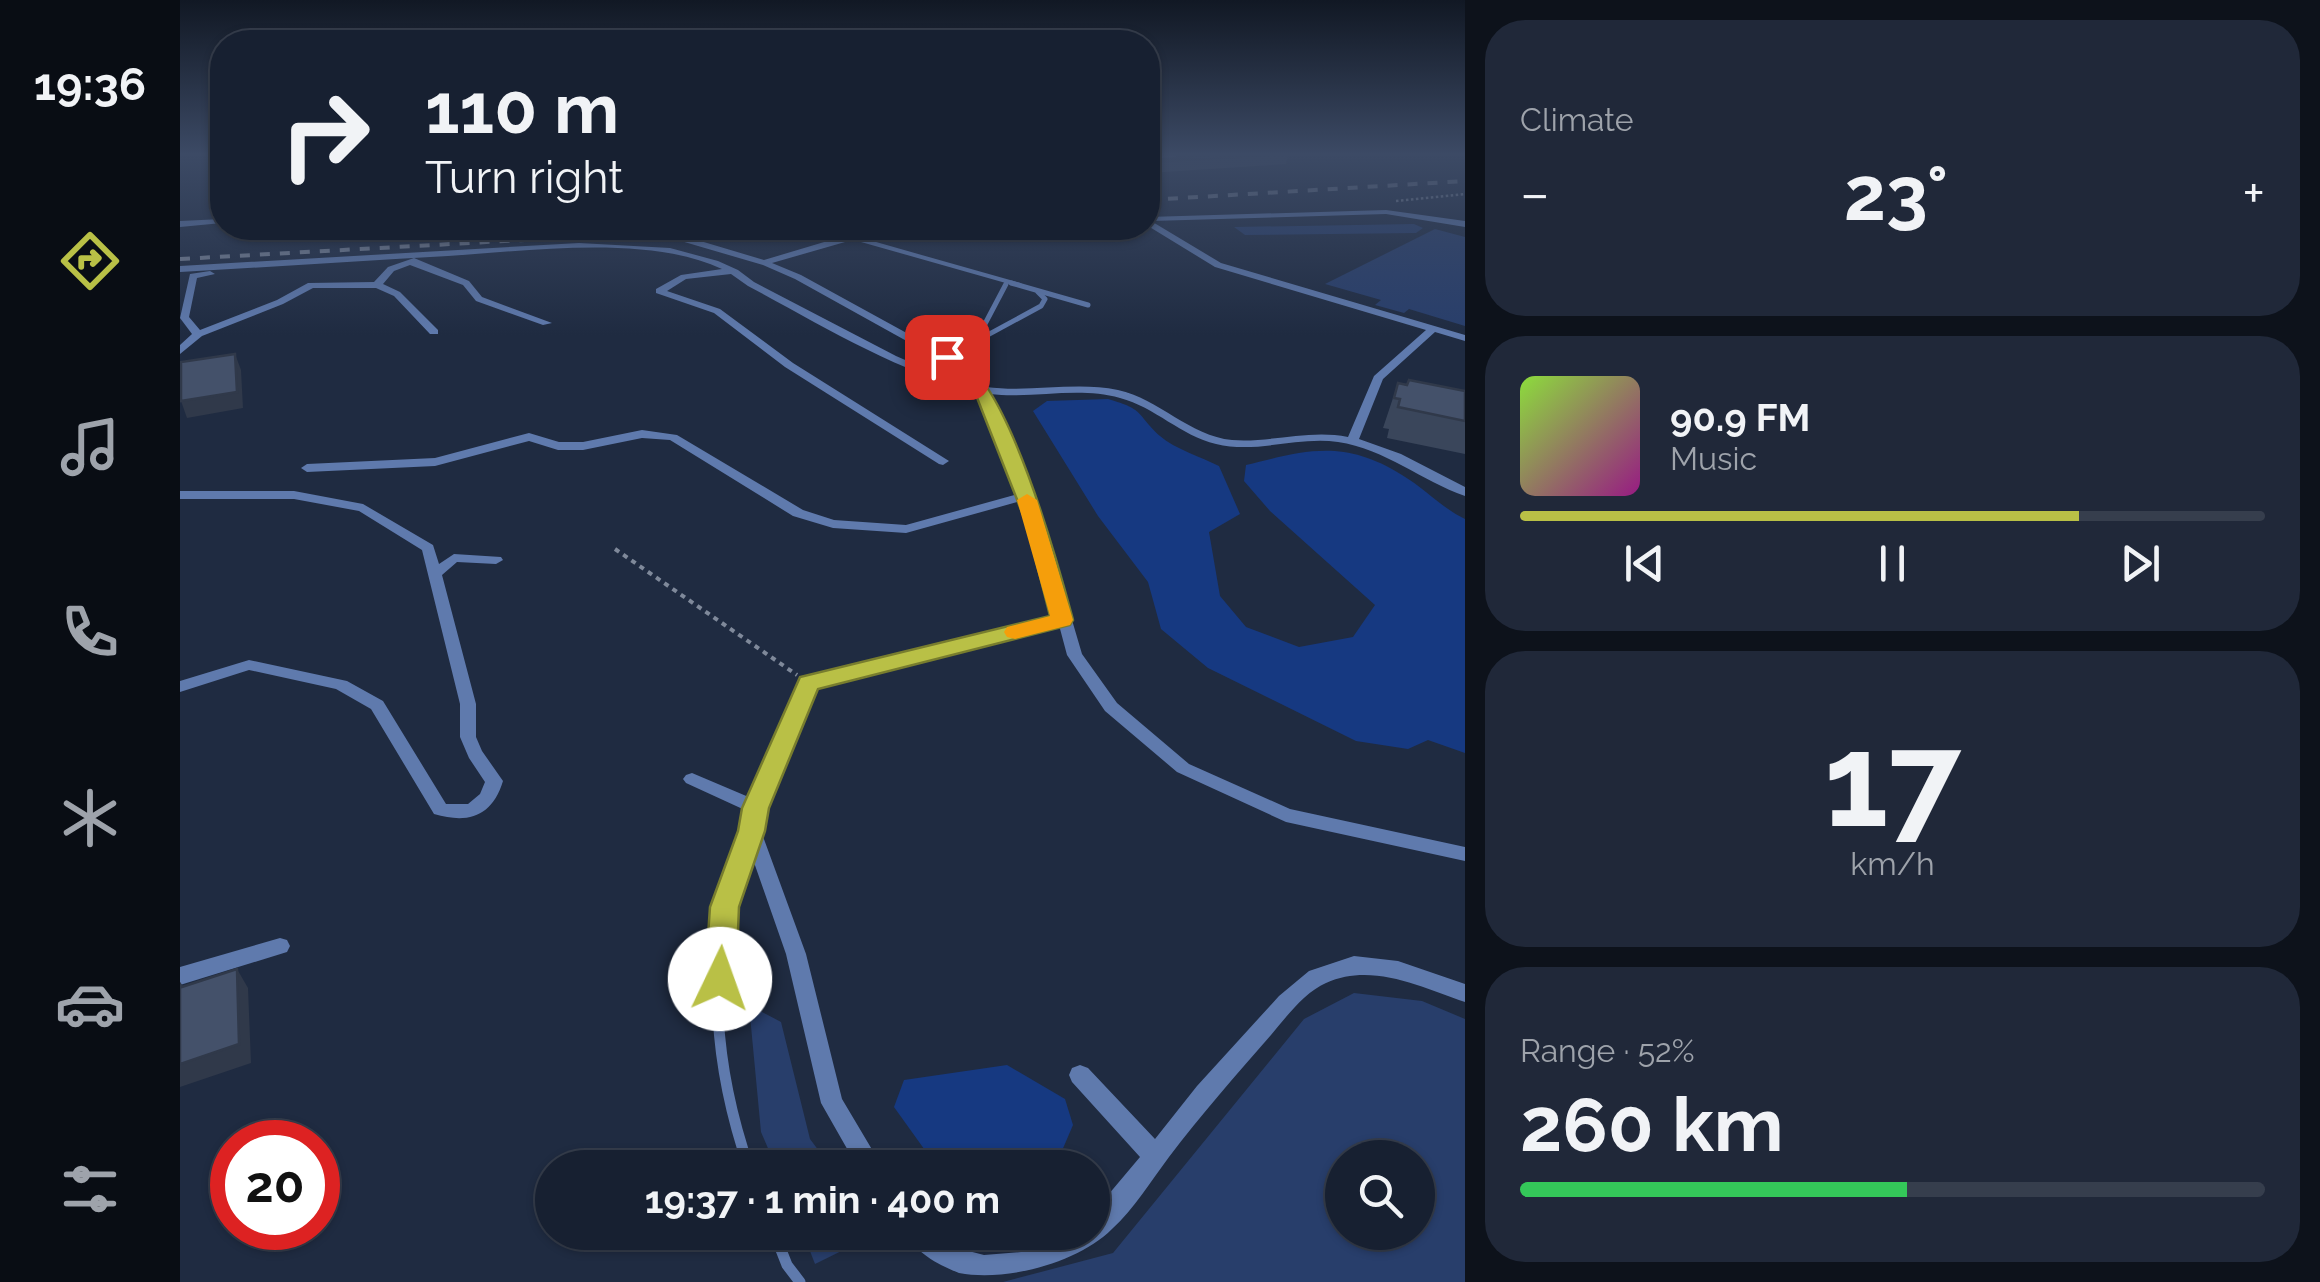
<!DOCTYPE html>
<meta charset="utf-8">
<style>
body{margin:0;font-family:Raleway,sans-serif;background:#202839;color:#f1f3f6;height:100vh;display:flex;flex-direction:column;font-size:38px;white-space:nowrap}
*{box-sizing:border-box;margin:0}
p{font-size:32px;color:#9ea3ab}
.icon{flex:none;width:55px;height:55px;fill:none;stroke:currentColor;stroke-width:2;stroke-linecap:round;stroke-linejoin:round}
.map{position:relative;flex:1;overflow:hidden}
.details{display:flex;flex-direction:column;gap:20px;padding:20px;background:#0d121b;width:855px}
.details>*{flex:none}
.banner{position:absolute;left:30px;top:30px;width:950px;height:210px;border-radius:40px;box-shadow:0 2px 8px #0004,0 0 0 2px #363e4d;background:#172031;color:#f1f3f6;overflow:hidden}
.buttons{position:absolute;left:1145px;top:1140px;display:grid;gap:20px}
.buttons a{display:grid;place-items:center;width:110px;height:110px;border-radius:50%;background:#172031;box-shadow:0 2px 8px #0004,0 0 0 2px #363e4d;font-size:50px}
.speed{position:absolute;left:30px;top:1120px;display:flex;gap:20px;font-size:50px;font-weight:700;text-align:center}
.speed>*{display:grid;place-content:center;width:130px;height:130px;border-radius:50%;background:#172031;box-shadow:0 2px 8px #0004,0 0 0 2px #363e4d;line-height:1}
.speed .limit{border:15px solid #d22;background:#fff;color:#111}
.pin{position:absolute;display:grid;place-items:center;width:85px;height:85px;color:#fff;margin:-42px;border-radius:20px;box-shadow:0 5px 15px #0006}
.me{position:absolute;width:110px;margin:-55px;rotate:3deg;stroke-linejoin:round;filter:drop-shadow(0 0 8px #0008)}
.turn{display:flex;align-items:center;gap:35px;height:210px;padding:0 50px;font-size:45px}
.turn .icon{width:130px;height:130px;stroke-width:2.5}
.turn b{display:block;font-size:70px;line-height:85px}
.big{font-size:75px;font-weight:700;line-height:1.1}
.details .tile{flex:1;display:flex;flex-direction:column;justify-content:center;gap:15px;min-width:0;padding:0 35px;border-radius:40px;background:#202839}
.details .dial{align-items:center;gap:0}
.dial b{font-size:130px;line-height:1}
.song{display:flex;align-items:center;gap:30px}
.cover{width:120px;height:120px;border-radius:15px;background:linear-gradient(135deg,hsl(90 70% 55%),hsl(310 70% 35%))}
.played{height:10px;border-radius:5px;background:linear-gradient(90deg,#b9c046 75%,#363e4d 75%)}
.keys{display:flex;justify-content:space-around;direction:ltr}
.heat{display:flex;justify-content:space-between;align-items:center;font-size:55px;direction:ltr}
.charge{height:15px;border-radius:8px;background:linear-gradient(90deg,#34c759 52%,#363e4d 0)}
.trip{position:absolute;left:355px;top:1150px;width:575px;height:100px;border-radius:50px;background:#172031;box-shadow:0 2px 8px #0004,0 0 0 2px #363e4d;font-weight:700;line-height:100px;text-align:center}
main{display:flex;flex:1;min-height:0}
.dock{display:flex;flex-direction:column;width:180px;justify-content:space-around;align-items:center;background:#090d14;color:#9ea3ab}
.dock .icon{width:70px;height:70px}
.dock .selected{color:#b9c046}
.dock b{font-size:45px;color:#f1f3f6}
.map>svg:first-child{display:block}
.green{fill:#283e6b;fill-rule:evenodd}
.water{fill:#163981}
.lines{fill:none;stroke-linecap:round;stroke-linejoin:round}
.path-far1{stroke:#7f899a;stroke-width:2.5;stroke-dasharray:2.5 2.5;stroke-linecap:butt}
.path{stroke:#7f899a;stroke-width:4;stroke-dasharray:5 5;stroke-linecap:butt}
.lane-far3{stroke:#5f7aad;stroke-width:4}
.lane-far2{stroke:#5f7aad;stroke-width:5}
.lane-far1{stroke:#5f7aad;stroke-width:9}
.lane{stroke:#5f7aad;stroke-width:11}
.street{fill:#5f7aad;fill-rule:evenodd}
.rail{stroke:#798395;stroke-width:4;stroke-dasharray:10 10;stroke-linecap:butt}
.wall{fill:#3a465b}
.shaded-wall{fill:#30394a}
.building{fill:#44516a;stroke:#30394a;stroke-width:2.5}
.route{fill:#b9c046;stroke:#787d2e;stroke-width:2.5}
.slow{fill:#f59e0b}
</style>
<main>
<nav class="dock">
<b>19:36</b>
<svg class="icon selected" aria-label="directions" viewBox="0 0 24 24"><path d="M12 3l9 9-9 9-9-9zM9 14v-3h6M13 9l2 2-2 2"/></svg>
<svg class="icon" aria-label="music" viewBox="0 0 24 24"><path d="M9 18V5l10-2v13"/><circle cx="6" cy="18" r="3"/><circle cx="16" cy="16" r="3"/></svg>
<svg class="icon" aria-label="phone" viewBox="0 0 24 24"><path d="M5 4h4l2 5-3 2q2 4 5 5l2-3 5 2v4C11 20 4 13 5 4z"/></svg>
<svg class="icon" aria-label="climate" viewBox="0 0 24 24"><path d="M12 3v18M4 7l16 10M4 17L20 7"/></svg>
<svg class="icon" aria-label="car" viewBox="0 0 24 24"><path d="M5 17H2v-5l4-1 3-4h7l3 4 3 1v5h-3M9 17h6M6 11h13"/><circle cx="7" cy="17" r="2"/><circle cx="17" cy="17" r="2"/></svg>
<svg class="icon" aria-label="filters" viewBox="0 0 24 24"><path d="M4 7h16M4 17h16"/><circle cx="9" cy="7" r="2"/><circle cx="15" cy="17" r="2"/></svg>
</nav>
<div class="map">
<svg width="1285" height="1282" viewBox="0 0 1285 1282">
<rect width="100%" height="100%" fill="#1f2b41"/>
<g class="green">
<path d="M1234,224L1243,228L1236,233L1065,235L1054,227Z"/>
<path d="M1255,229L1285,237V326L1229,309L1224,313L1195,305L1201,300L1145,284Z"/>
<path d="M1174,993L1242,1001L1285,1019V1282H823L933,1253L1124,1019ZM1162,1158H1238V1232H1162Z"/>
<path d="M569,1005L601,1022L630,1139L651,1167H596L581,1132Z"/>
<path d="M698,1233L635,1264L623,1233V1232Z"/>
</g>
<g class="water">
<path d="M928,399C966,410 955,413 980,436C995,449 1021,457 1039,466L1060,514L1029,532L1040,596L1066,627L1119,647L1173,637L1195,605L1090,511L1064,481L1066,465C1127,450 1164,439 1222,475C1244,488 1262,508 1285,519V753L1248,740L1228,749L1176,741L1028,668L981,629L968,582L918,516L853,411L867,401Z"/>
<path d="M827,1065L885,1099L893,1125L875,1167H757L714,1107L724,1080Z"/>
</g>
<g class="lines">
<path class="path-far1" d="M1216,201L1285,194"/>
<path class="path" d="M435,549L617,675"/>
<g class="lane-far3">
<path d="M968,155L994,157"/>
<path d="M671,237L840,285"/>
</g>
<g class="lane-far2">
<path d="M831,283L908,305"/>
<path d="M796,341L826,284"/>
<path d="M767,357L861,306L865,299L858,292"/>
</g>
<path class="lane-far1" d="M540,935L546,899L570,835"/>
<g class="lane">
<path d="M541,932C531,1012 543,1093 569,1168"/>
<path d="M594,1232L607,1265L620,1282"/>
</g>
<g class="street">
<path d="M1206,210L1285,221V227L1206,214L971,221L1041,263L1285,335V341L1255,332L1203,379L1179,439L1221,454L1285,487V496C1242,481 1205,449 1158,442C1118,436 1077,454 1036,444C1001,436 975,407 940,398C898,386 853,399 810,394L864,525L902,654L937,703L1009,764L1110,809L1285,847V861L1106,822L997,772L925,711L887,655L879,625L635,687L585,808L581,831L626,954L662,1099L703,1168H678L641,1103L606,954L563,831L567,811L506,783L503,779L506,775L512,773L571,798L623,679L877,617L850,525L841,501L726,533L653,528L613,516L490,440L462,438L403,450H378L349,441L255,466L127,472L121,468L127,464L255,458L349,433L379,442H403L462,430L497,435L623,510L654,520L726,525L838,494L798,392C715,371 643,326 568,286L551,274L506,279L487,291L540,309L613,363L769,461L763,465L759,464L605,367L534,313L476,293V289L501,275L542,269C467,234 350,251 268,256C179,261 89,267 0,272V266L399,243L490,248L538,261L558,270L574,282L716,356L746,369L793,384L786,374L615,279L583,265L501,241L494,232L501,230L507,237L584,260L671,234L773,228L769,231L672,240L592,263L621,275L794,370L806,387C850,393 895,381 938,390C979,399 1010,436 1052,440C1091,443 1129,429 1168,437L1194,376L1246,330L1035,267L968,226V217Z"/>
<path d="M42,219V223L0,227V221Z"/>
<path d="M234,258L289,281L302,297L372,323L363,325L296,301L283,285L230,265L214,271L203,284L220,292L258,330V334H250L214,296L196,288H133L103,304L22,336L0,354V345L12,334L0,318L10,274L30,271L35,274L17,278L9,317L20,330L97,300L128,283L194,282L208,267Z"/>
<path d="M0,491H114L183,504L253,545L259,564L274,554L321,557L323,560L316,564L277,562L262,575L296,704V737L302,751L323,781C312,817 288,824 254,814L191,709L156,689L69,670L0,692V681L69,660L167,681L203,701L266,804H288L300,794L305,782L289,758L280,737V704L242,550L179,511L114,499H0Z"/>
<path d="M100,938L107,940L110,946L107,952L0,985V967Z"/>
<path d="M1174,956L1218,961L1285,984V1002C1241,987 1192,962 1146,983C1125,992 1106,1017 1091,1035C1056,1075 1021,1115 989,1157C971,1181 954,1209 932,1229C898,1263 826,1282 779,1273C759,1265 735,1253 726,1232H757L777,1248L804,1255L841,1252L869,1242L887,1232H912V1214L960,1157L892,1082L889,1075L892,1068L900,1065L908,1068L975,1139L1017,1086L1099,996L1129,971Z"/>
</g>
<g class="rail">
<path d="M968,200L1285,181"/>
<path d="M0,259L560,228"/>
</g>
</g>
<g class="wall">
<path d="M968,155L970,160L1033,155H1108L1106,164L968,173Z"/>
<path d="M1218,383L1285,391V454L1207,438L1209,429L1203,428Z"/>
</g>
<g class="shaded-wall">
<path d="M55,354L61,370L63,408L7,418L1,401Z"/>
<path d="M57,969L68,988L71,1063L0,1087V1064Z"/>
</g>
<g class="building">
<path d="M968,155L970,160L1033,155H1091L968,162Z"/>
<path d="M55,354L57,392L1,401V362Z"/>
<path d="M1229,380L1285,391V421L1218,407L1220,399L1214,398L1218,383L1227,385Z"/>
<path d="M57,969L59,1044L0,1064V984L2,987Z"/>
</g>
<linearGradient id="sky" x2="0" y2="1"><stop stop-color="#111824"/><stop offset="0.46" stop-color="#3c4a65"/><stop offset="1" stop-color="#3c4a65" stop-opacity="0"/></linearGradient>
<rect width="1285" height="335" fill="url(#sky)"/>
<path class="route" d="M761,353C821,346 880,572 893,620L890,625L638,689L589,808L585,831L559,907L556,979L551,989L540,993L529,989L525,979L530,907L558,831L562,808L620,677L870,616L847,525L794,390L784,376L761,360Z"/>
<path class="slow" d="M847,494L857,500L893,620L890,625L835,639L827,637L824,632L827,627L870,616L837,500Z"/>
</svg>
<div class="buttons">
<a><svg class="icon" aria-label="search" viewBox="0 0 24 24"><circle cx="10" cy="10" r="6"/><path d="M15 15l6 6"/></svg></a>
</div>
<div class="speed"><div class="limit">20</div></div>
<div class="pin" style="left:767px;top:357px;background:#d93025"><svg class="icon" aria-label="arrive" viewBox="0 0 24 24"><path d="M6 21V4h12l-3 4 3 4H6"/></svg></div>
<svg class="me" style="left:540px;top:979px" viewBox="-20 -20 40 40"><circle r="19" fill="#fff"/><path d="M0-13L10 11 0 6-10 11z" fill="#b9c046"/></svg>
<div class="trip">19:37 · 1 min · 400 m</div>
<div class="banner">
<div class="turn"><svg class="icon" aria-label="right" viewBox="0 0 24 24"><path d="M7 20v-9h11M14 6l5 5-5 5"/></svg><div><b>110 m</b>Turn right</div></div>
</div>
</div>
<section class="details">
<div class="tile"><p>Climate</p>
<div class="heat"><a>−</a><b class="big">23°</b><a>+</a></div>
</div>
<div class="tile">
<div class="song"><i class="cover"></i><div><b>90.9 FM</b><p>Music</p></div></div>
<div class="played"></div>
<div class="keys"><svg class="icon" aria-label="previous" viewBox="0 0 24 24"><path d="M18 5L8 12l10 7zM5 5v14"/></svg><svg class="icon" aria-label="pause" viewBox="0 0 24 24"><path d="M8 5v14M16 5v14"/></svg><svg class="icon" aria-label="next" viewBox="0 0 24 24"><path d="M6 5l10 7-10 7zM19 5v14"/></svg></div>
</div>
<div class="tile dial"><b>17</b><p>km/h</p></div>
<div class="tile"><p>Range · 52%</p><b class="big">260 km</b><div class="charge"></div></div>
</section>
</main>
